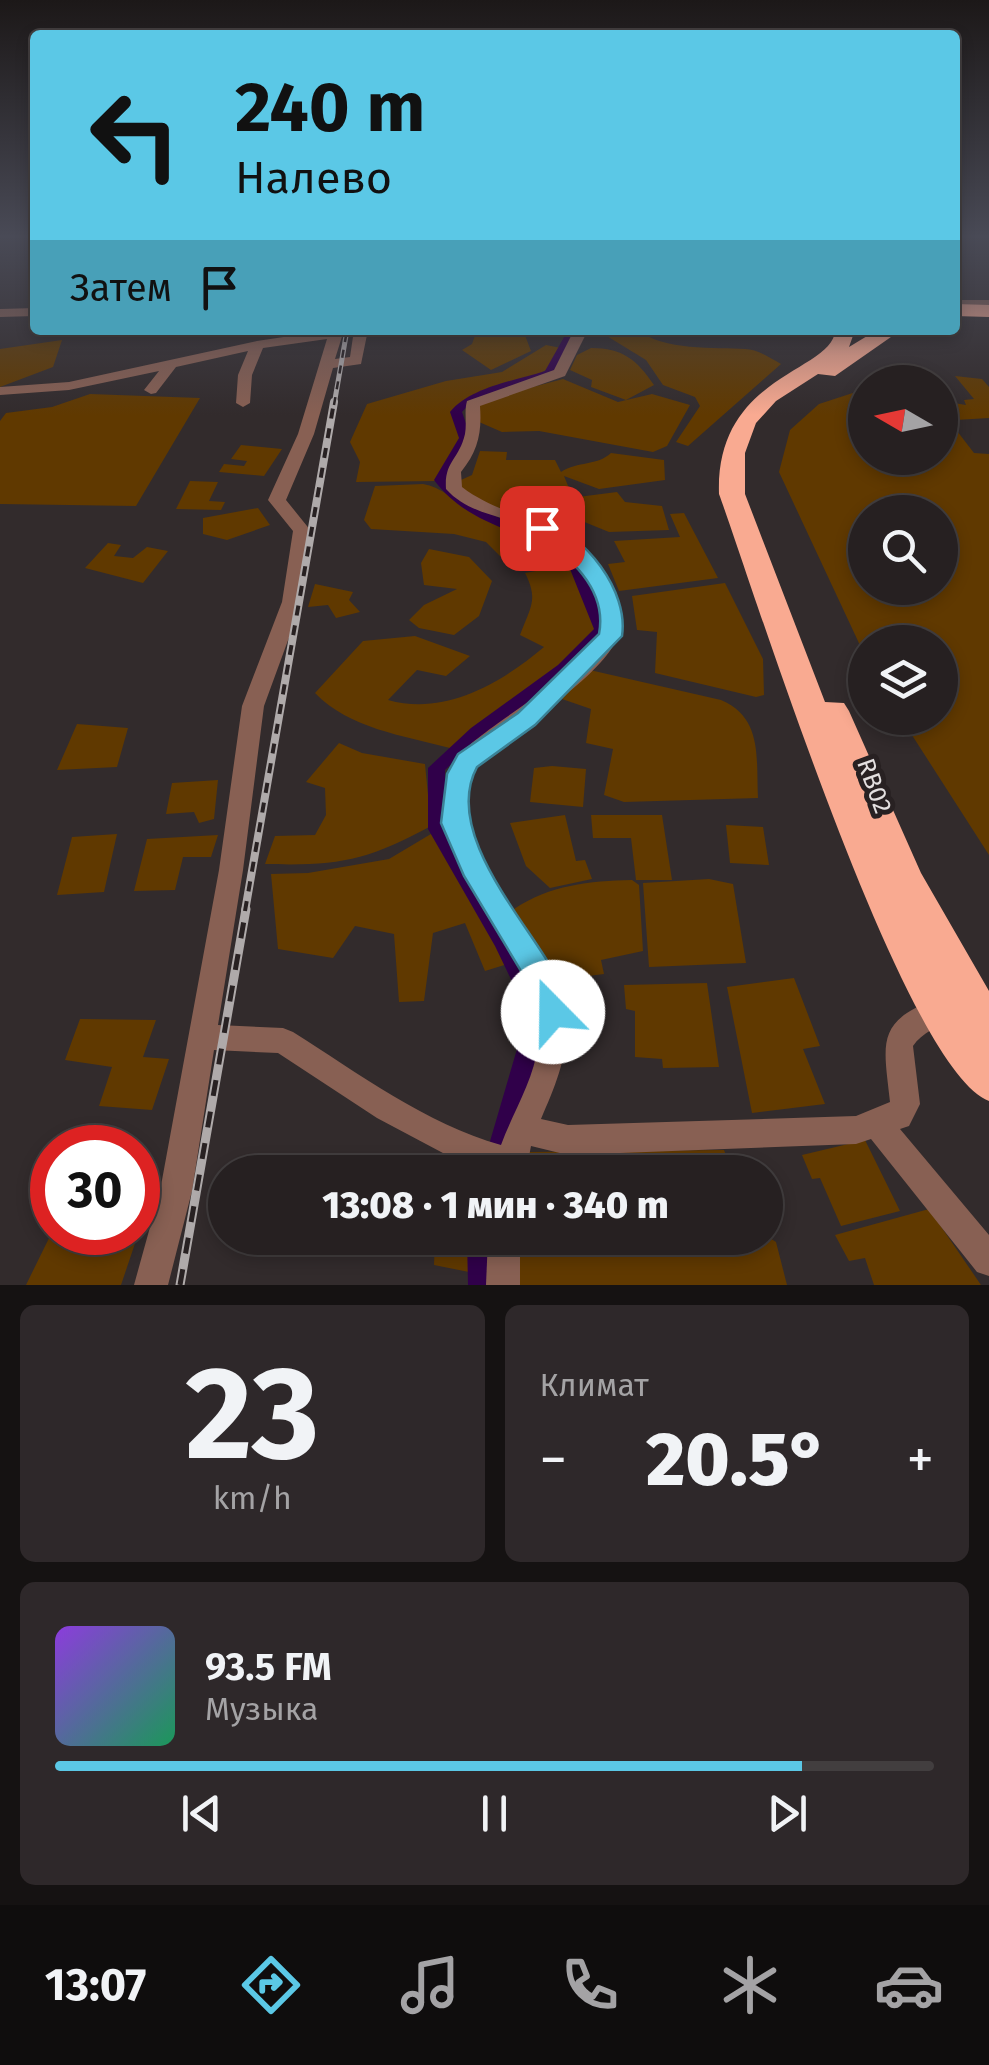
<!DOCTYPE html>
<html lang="ru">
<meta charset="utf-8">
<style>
body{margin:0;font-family:"Fira Sans",sans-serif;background:#2e282a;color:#f1f3f6;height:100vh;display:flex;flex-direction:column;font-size:38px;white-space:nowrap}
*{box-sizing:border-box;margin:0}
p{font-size:32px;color:#a4a3a5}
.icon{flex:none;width:55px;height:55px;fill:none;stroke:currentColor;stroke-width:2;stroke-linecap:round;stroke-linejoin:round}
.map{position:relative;height:1285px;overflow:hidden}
.panel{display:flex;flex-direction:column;gap:20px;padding:20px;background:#151212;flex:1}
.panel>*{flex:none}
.top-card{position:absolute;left:30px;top:30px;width:930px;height:305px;border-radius:10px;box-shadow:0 5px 15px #0003,0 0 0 2px #423e3f;background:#5bc8e6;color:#111;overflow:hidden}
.needle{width:65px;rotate:279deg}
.fabs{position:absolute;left:848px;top:365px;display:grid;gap:20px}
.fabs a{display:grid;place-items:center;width:110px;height:110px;border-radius:50%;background:#262021;box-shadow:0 5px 15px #0003,0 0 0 2px #423e3f;font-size:50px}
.speed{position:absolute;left:30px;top:1125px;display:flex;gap:20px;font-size:50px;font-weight:700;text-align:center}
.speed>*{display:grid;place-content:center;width:130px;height:130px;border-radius:50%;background:#262021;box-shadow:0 5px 15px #0003,0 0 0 2px #423e3f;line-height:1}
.speed .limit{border:15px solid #d22;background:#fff;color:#111}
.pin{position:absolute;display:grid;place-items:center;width:85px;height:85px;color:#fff;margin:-42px;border-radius:20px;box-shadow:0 5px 15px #0006}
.me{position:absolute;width:110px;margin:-55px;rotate:338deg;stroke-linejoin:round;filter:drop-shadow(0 0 8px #0008)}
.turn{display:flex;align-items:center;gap:35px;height:210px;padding:0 40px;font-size:45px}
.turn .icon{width:130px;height:130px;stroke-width:2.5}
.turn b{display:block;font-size:70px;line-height:85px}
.then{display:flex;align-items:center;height:95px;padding:0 40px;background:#0003;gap:20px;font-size:38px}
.big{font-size:75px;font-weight:800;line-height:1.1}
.panel .widget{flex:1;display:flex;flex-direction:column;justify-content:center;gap:15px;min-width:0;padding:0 35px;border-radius:15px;background:#2e282a}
.panel .dial{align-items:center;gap:0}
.dial b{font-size:130px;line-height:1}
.song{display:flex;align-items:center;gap:30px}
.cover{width:120px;height:120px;border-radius:15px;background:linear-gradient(135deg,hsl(270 70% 55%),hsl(150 70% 35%))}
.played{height:10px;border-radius:5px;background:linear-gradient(90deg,#5bc8e6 85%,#423e3f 85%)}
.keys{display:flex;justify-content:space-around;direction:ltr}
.heat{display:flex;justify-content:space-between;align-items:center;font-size:55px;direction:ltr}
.panel .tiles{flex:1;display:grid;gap:20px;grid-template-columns:1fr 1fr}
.widget:last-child{grid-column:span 2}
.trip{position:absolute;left:208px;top:1155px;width:575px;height:100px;border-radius:50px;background:#262021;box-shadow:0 5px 15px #0003,0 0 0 2px #423e3f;font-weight:800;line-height:100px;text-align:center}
.dock{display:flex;height:160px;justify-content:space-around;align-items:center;background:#0f0d0d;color:#a4a3a5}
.dock .icon{width:70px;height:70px}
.dock .selected{color:#5bc8e6}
.dock b{font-size:45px;color:#f1f3f6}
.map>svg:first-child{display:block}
.green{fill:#603900;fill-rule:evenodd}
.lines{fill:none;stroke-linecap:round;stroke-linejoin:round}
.canal{fill:#30004a;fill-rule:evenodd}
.minor{fill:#886053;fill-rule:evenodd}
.highway{fill:#f9aa91;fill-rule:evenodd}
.rail-far2-casing{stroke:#afaaaa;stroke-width:5}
.rail-far1-casing{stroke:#afaaaa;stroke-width:8}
.rail-casing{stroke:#afaaaa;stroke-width:9}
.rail-far2{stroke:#282122;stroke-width:2.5;stroke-dasharray:8;stroke-linecap:butt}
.rail-far1{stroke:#282122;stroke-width:4;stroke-dasharray:10;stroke-linecap:butt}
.rail{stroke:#282122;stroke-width:5;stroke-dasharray:16;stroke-linecap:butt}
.route{fill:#5bc8e6;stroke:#3b8296;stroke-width:2.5}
.labels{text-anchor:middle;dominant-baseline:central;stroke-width:10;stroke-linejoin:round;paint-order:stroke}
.street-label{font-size:25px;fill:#e4e0e0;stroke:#282122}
</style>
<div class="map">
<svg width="989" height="1285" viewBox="0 0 989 1285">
<rect width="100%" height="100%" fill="#322b2c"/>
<g class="green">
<path d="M477,330H523L531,351L491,370L462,350L472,344Z"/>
<path d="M597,330H639C662,351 716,347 745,349C757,349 770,358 781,364L688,446L676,442L700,406L695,397L663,385L646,360Z"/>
<path d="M62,340L53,367L0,387V349Z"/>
<path d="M546,345L566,349C543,390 487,379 455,411L463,438L437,481L356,482L360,462L350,442L367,404L446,381L502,372Z"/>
<path d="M591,348C623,348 637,360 654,385L626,400L591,387L592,380L570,370L577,355Z"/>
<path d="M955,376L982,379L989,387V418L956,420L941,401L966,405L964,400L974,399Z"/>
<path d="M563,379L618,402L652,394L690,405L667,446L653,452L539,431L502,432L479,422L472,412L484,400Z"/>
<path d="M865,389V458H940V409L974,453L989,454V855L901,718H940V642H865V656L779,472L790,430L819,404ZM940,512V588H865V512Z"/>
<path d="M90,394L200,398L136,506L0,504V421L6,413L52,407Z"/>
<path d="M241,445L282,449L264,476L219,472L224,464L244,466L247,461L231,459Z"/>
<path d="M480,451L507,452L506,460H555L561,472C578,461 597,466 611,453L664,460L665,480L599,489L564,476L571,493L556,508L566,517L550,527L469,499L452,484L472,475Z"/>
<path d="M190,481L218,482L209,501L225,502L221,510L176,509Z"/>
<path d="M423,484C441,487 456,501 472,510C500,525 553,530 570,559L513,569L486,542L454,534L371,529L364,520L375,486Z"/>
<path d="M617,492L625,502L662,506L669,530L609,532L577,519L570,498Z"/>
<path d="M258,508L270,525L227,540L203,534V518Z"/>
<path d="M684,513L718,578L619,591L608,564L625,562L614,541L680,537L670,514Z"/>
<path d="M108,543L121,545L114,556L133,558L147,547L168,551L143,583L85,568Z"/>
<path d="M429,549L469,557L492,581L479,616L454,635L419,628L409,620L424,605L457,589L424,585L421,563Z"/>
<path d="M573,564L599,630L574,662L450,748C402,735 350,729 315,693L363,641L415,636L470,656L446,676L417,670L388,700C445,716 500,684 544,647L520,635C530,608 539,600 525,573Z"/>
<path d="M725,583L763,659L764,695L756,697L655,673L657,632L637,630L632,596Z"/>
<path d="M315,584L353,592L349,600L360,612L336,618L328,605L308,607Z"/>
<path d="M581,668L721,700C763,718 756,758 758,798L624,802L604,795L613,749L586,743L591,709L562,699Z"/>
<path d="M77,724L128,728L117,767L57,770Z"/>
<path d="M339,743L362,753L425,764L431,826C366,861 339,866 265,864L275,836L315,835L326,815L325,788L306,782Z"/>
<path d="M552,766L586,769L583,807L530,802L534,768Z"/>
<path d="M218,780L214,819L199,823L194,812L166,814L172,783Z"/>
<path d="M565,815L576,861L585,860L592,879L550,888L526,866L510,823Z"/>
<path d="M591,815H662L672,880H636L631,838H593Z"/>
<path d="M726,825L763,827L769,865L730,863Z"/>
<path d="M436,831L511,963L485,971L465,923L433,933L424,1001L399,1002L394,934L355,926L333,958L278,949L271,874L308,873L389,859Z"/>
<path d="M117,834L104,892L57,895L72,837Z"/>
<path d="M218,835L211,857H183L175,890L134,891L147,839Z"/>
<path d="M709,879L733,884L746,963L649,967L643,883Z"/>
<path d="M632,880L639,885L643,951L601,960L604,974L557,980L514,909C550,885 589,881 632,880Z"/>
<path d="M794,978L820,1046L803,1049L825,1104L752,1113L727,987Z"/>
<path d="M707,983L719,1067L663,1068L662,1059L635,1057V1011L626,1009L624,985Z"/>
<path d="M80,1019L156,1020L143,1057L169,1059L152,1110L99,1106L112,1067L65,1060Z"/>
<path d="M865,1140L900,1211L841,1226L820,1178L812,1179L802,1155Z"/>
<path d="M724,1150L732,1172H523L528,1152Z"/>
<path d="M138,1195L151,1196L121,1285H26L52,1232H138Z"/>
<path d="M929,1209L981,1285H874L865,1258L849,1261L835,1235Z"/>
<path d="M765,1235L776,1242L787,1285H508L507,1238Z"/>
<path d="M435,1238H473L474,1273L434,1265Z"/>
</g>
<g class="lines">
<g class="canal">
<path d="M568,330H578L553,375L471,402L462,412L471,438L446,480C477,518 529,527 573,544L609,630C565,688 496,720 445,770L446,829L510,936L540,998L544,1032L503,1172H481L522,1032L520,998L495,946L428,829V768L471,728L558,665L594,629L562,549C516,532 465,522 434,480L459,438L450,412C471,387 514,381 545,371Z"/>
<path d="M467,1238H491L494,1285H468Z"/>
</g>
<g class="minor">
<rect x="955" y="300" width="34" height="8"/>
<path d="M35,308V316L0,317V309Z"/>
<path d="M330,330H344L335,359L350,357L354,330H368L361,364L333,368L314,434L286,500L311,531L302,602L264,706L243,870L218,1025L283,1028L293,1032C358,1073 426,1124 501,1145C513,1112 534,1080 538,1045C540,1029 540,1008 535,992C530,976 516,960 507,947C478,901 442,849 446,793C447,783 452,766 458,757C481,725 609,663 601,618C594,579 569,547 534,530C504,515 469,515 446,489C444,461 459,460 465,434C467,423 464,411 467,401L554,370L574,330H588L565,376L480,406C482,433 478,451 461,472L462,487C513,526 567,511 605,579C612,591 620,606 621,621C624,668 508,731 479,763C475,768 473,777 471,784C456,839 504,900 533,942C542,956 555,972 561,988C577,1034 559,1078 541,1119L568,1125L856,1116L890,1102C884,1044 874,1021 939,998L949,1001L953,1010C945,1027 923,1030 913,1046L920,1104L909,1126L900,1129L989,1235V1276L977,1272L871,1139L856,1144L568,1155L531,1146L526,1172H493L458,1161L377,1118L278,1053L214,1050L192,1191L168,1285H134L160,1191L219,870L242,706L282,602L293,531L268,500L298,434L327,339L263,348L252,375L250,403L243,407L236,403L238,375L248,351L176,367L156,393L151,394L144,390L159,371L69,390L0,395V387L69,382L257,341Z"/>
<path d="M488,1238H520V1285H486Z"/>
</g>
<g class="highway">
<path d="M955,304L989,305V317L955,316Z"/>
<path d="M835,330H855L849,347L877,330H901L835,376L818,374L776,401L756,423L745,453V494L825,702L844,703L849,711L921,873L989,991V1101C904,1069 756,596 719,494C715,373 834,372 835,330Z"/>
</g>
<g class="rail-far2-casing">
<path id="rail-far2" d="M334,405L347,330"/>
</g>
<g class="rail-far1-casing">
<path id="rail-far1" d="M245,911L334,402"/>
</g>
<g class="rail-casing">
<path id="rail" d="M180,1285L246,909"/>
</g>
<use href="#rail-far2" class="rail-far2"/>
<use href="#rail-far1" class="rail-far1"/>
<use href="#rail" class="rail"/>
</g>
<linearGradient id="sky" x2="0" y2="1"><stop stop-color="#1c1818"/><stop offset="0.57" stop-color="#494a56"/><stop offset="1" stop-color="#494a56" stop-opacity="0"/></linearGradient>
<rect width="989" height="415" fill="url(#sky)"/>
<path class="route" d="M542,521C585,534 629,591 622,636L535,725L477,767C440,836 535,929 563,988L569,1012L564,1021L553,1025L542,1021L533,991L464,876L441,823L447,774L458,754L518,713L599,634C608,588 568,556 535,532L532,528Z"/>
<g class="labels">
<g class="street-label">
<text transform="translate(874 786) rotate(70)">RB02</text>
</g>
</g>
</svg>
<div class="fabs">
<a><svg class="needle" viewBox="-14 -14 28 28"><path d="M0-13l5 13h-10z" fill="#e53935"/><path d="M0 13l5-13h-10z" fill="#a4a3a5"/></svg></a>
<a><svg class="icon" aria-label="search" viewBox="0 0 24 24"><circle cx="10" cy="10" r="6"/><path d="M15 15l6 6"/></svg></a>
<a><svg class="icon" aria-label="layers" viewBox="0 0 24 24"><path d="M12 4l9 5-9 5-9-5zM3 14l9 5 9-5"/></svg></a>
</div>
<div class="speed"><div class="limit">30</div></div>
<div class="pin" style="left:542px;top:528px;background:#d93025"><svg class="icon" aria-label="arrive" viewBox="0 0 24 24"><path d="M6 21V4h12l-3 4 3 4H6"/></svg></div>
<svg class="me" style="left:553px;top:1012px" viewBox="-20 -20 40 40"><circle r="19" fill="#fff"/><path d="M0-13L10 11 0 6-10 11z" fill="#5bc8e6"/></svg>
<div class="trip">13:08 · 1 мин · 340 m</div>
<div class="top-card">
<div class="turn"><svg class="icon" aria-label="left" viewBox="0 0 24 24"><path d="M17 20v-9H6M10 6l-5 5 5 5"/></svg><div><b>240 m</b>Налево</div></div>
<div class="then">Затем<svg class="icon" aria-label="arrive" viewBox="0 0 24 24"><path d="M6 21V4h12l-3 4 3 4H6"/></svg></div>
</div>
</div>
<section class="panel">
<div class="tiles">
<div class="widget dial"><b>23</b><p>km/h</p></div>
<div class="widget"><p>Климат</p>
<div class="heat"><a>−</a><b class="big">20.5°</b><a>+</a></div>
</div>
<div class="widget">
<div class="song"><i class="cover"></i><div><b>93.5 FM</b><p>Музыка</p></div></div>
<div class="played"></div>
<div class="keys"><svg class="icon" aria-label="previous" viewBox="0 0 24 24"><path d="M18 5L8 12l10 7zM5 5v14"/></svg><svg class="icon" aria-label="pause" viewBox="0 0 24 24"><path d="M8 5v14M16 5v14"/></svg><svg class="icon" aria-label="next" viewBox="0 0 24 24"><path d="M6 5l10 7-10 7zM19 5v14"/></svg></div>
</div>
</div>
</section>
<nav class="dock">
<b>13:07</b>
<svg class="icon selected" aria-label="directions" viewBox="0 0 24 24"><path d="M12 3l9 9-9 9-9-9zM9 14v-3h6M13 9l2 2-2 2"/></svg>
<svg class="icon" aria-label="music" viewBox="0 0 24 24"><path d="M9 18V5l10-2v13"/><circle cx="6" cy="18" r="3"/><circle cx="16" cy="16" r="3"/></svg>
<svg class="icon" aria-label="phone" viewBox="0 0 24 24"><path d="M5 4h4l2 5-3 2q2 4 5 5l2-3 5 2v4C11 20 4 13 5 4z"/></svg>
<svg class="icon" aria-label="climate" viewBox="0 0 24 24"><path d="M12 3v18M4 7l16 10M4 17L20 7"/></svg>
<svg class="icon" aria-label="car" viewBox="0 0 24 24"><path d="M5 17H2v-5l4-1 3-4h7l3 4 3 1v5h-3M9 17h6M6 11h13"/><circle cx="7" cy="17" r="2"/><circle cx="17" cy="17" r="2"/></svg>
</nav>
